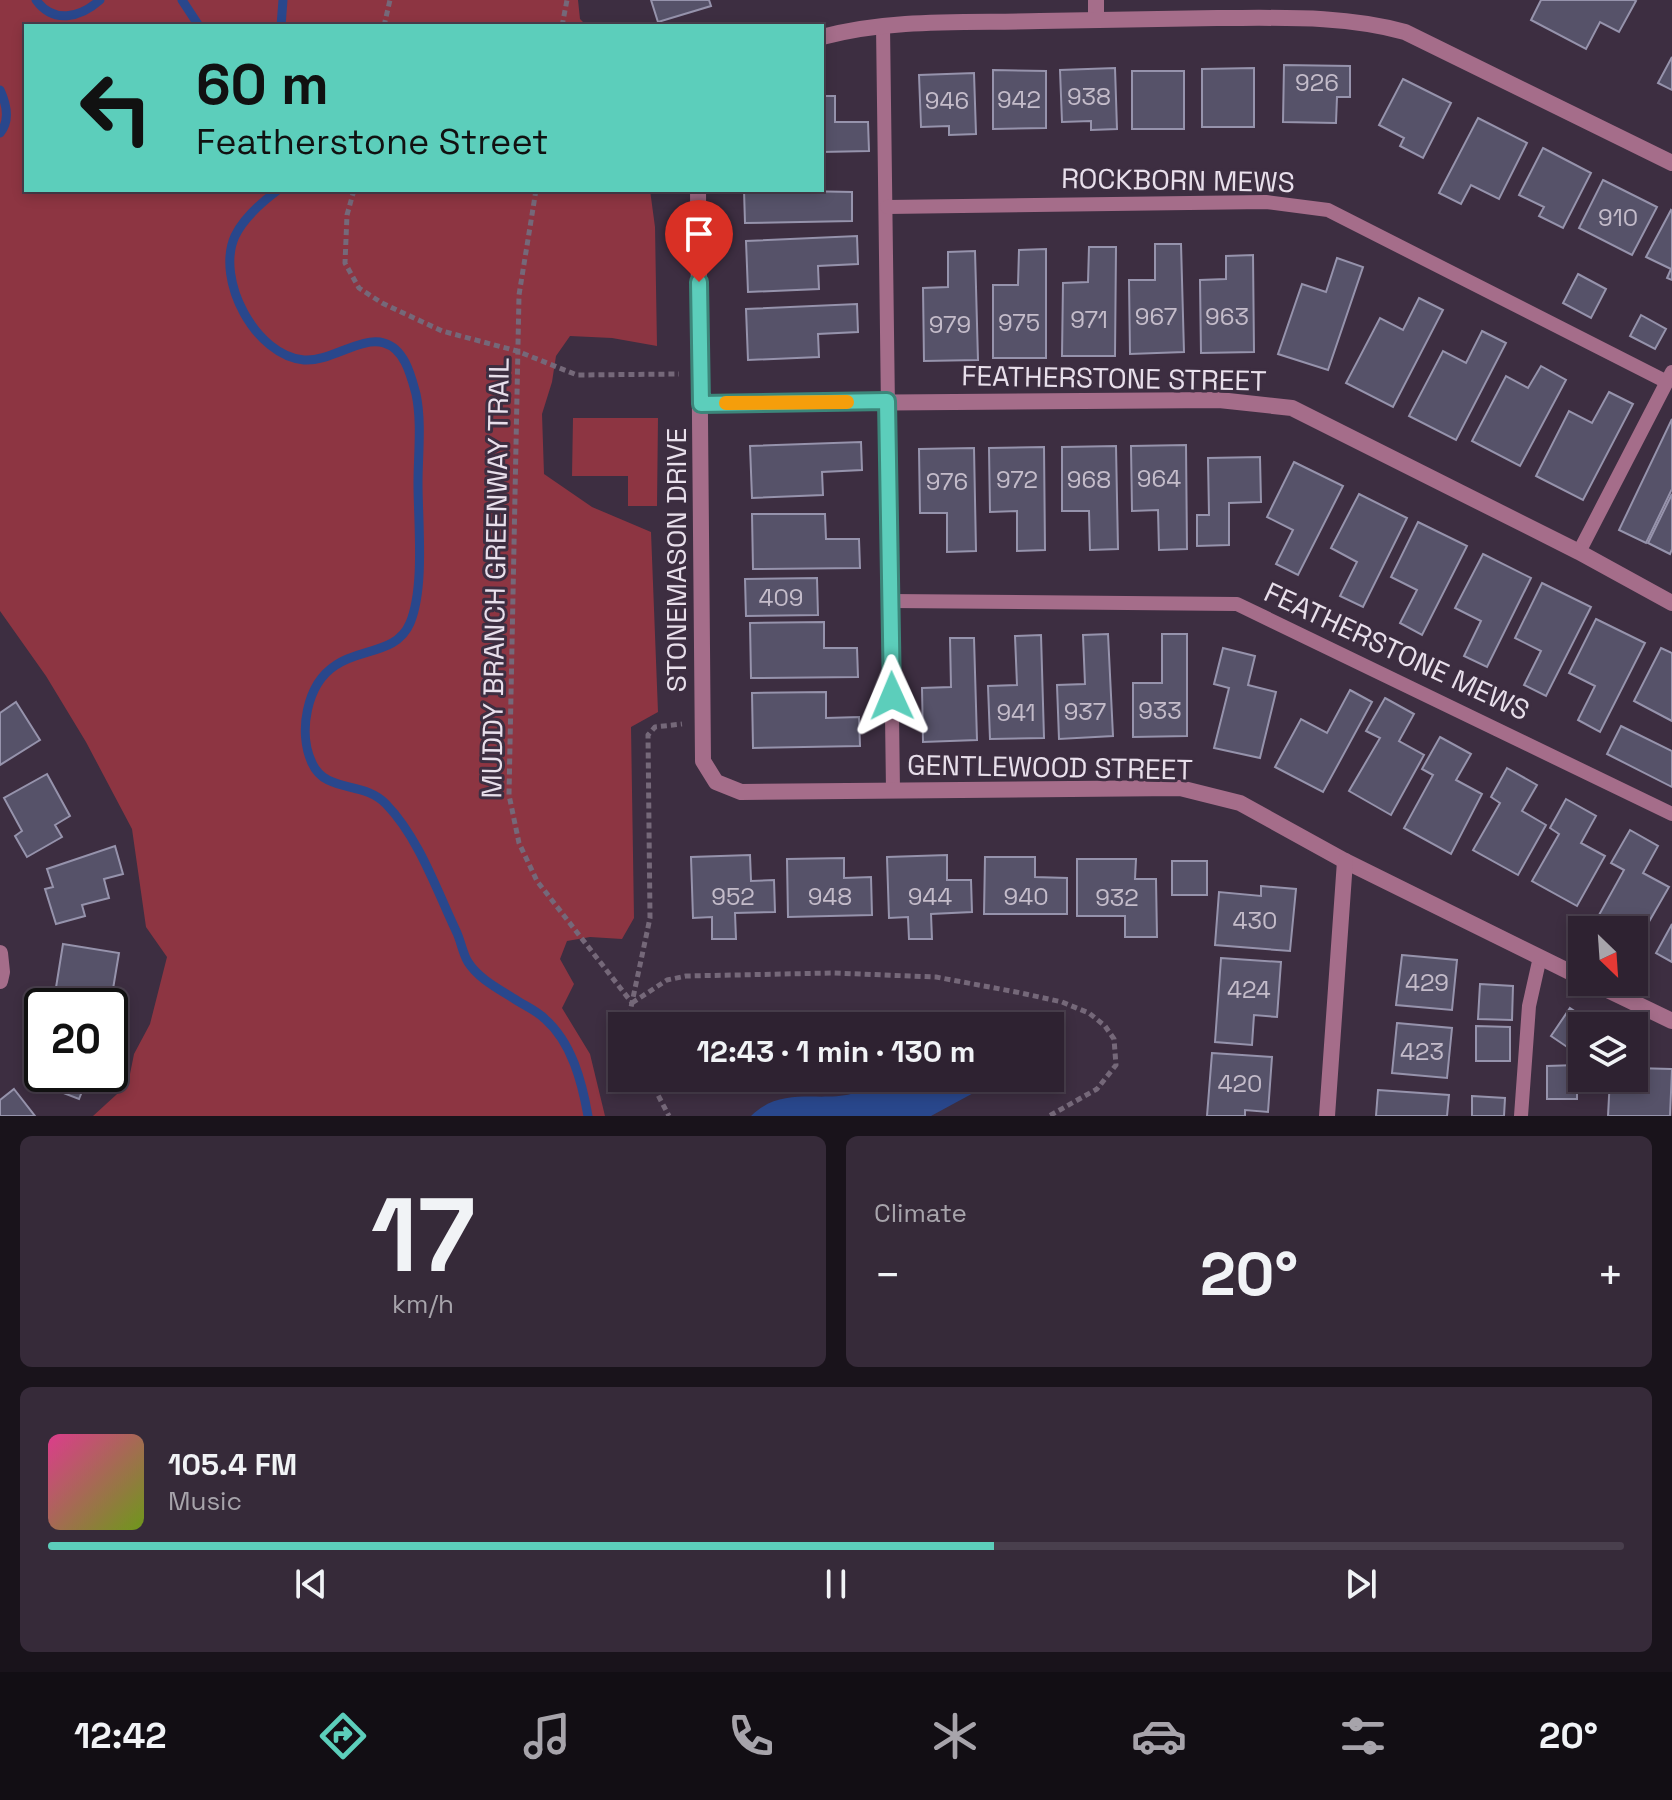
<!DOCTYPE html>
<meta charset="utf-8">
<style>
body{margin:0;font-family:"Space Grotesk",sans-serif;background:#362a39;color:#f1f3f6;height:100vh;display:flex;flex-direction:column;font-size:30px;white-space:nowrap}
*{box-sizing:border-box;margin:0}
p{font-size:26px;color:#a7a4ab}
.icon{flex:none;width:44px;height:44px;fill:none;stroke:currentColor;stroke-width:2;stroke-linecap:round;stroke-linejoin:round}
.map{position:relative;height:1116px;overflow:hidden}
.details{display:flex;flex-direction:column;gap:20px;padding:20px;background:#19131b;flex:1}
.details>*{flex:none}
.top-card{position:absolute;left:24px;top:24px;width:800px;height:168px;border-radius:0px;box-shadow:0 4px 12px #0003,0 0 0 2px #493f4d;background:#5ccebb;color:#111;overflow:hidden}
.needle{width:52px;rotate:155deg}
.controls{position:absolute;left:1568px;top:916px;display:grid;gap:16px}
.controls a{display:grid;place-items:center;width:80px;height:80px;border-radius:0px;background:#2e2231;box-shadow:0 4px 12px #0003,0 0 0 2px #493f4d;font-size:40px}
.speed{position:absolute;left:24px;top:988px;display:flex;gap:16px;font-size:40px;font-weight:700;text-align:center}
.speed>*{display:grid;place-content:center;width:104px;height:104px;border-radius:50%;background:#2e2231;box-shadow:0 4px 12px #0003,0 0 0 2px #493f4d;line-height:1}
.speed .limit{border:4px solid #111;border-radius:12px;background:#fff;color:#111}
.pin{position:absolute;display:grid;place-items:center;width:68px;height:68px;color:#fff;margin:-82px -34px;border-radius:50% 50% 50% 0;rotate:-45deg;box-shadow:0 0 8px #0007}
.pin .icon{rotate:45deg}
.me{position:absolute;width:88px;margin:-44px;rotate:359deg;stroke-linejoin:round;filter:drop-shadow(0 0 6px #0008)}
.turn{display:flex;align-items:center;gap:28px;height:168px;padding:0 40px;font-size:36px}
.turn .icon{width:104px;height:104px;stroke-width:2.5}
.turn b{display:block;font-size:56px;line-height:68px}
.big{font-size:60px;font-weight:700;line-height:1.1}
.details .tile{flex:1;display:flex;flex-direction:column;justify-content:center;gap:12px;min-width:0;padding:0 28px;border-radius:12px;background:#362a39}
.details .dial{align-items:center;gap:0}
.dial b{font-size:104px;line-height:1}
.song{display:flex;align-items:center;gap:24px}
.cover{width:96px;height:96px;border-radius:12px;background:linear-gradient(135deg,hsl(330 70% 55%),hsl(80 70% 35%))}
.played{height:8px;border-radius:4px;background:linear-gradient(90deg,#5ccebb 60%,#493f4d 60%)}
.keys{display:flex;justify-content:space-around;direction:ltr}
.heat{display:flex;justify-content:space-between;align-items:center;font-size:44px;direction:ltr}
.details .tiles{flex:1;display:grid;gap:20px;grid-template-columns:1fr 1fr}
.tile:last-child{grid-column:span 2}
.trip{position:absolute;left:608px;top:1012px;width:456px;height:80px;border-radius:0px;background:#2e2231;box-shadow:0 4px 12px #0003,0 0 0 2px #493f4d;font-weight:700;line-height:80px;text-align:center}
.dock{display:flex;height:128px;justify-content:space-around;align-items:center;background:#120e14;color:#a7a4ab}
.dock .icon{width:56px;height:56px}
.dock .current{color:#5ccebb}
.dock b{font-size:36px;color:#f1f3f6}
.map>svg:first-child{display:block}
.green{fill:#8d3542}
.water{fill:#29478c}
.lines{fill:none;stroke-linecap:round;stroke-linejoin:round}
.stream{stroke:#29478c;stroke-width:9}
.building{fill:#565269;stroke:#9693ac;stroke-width:2}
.path{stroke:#756879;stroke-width:5;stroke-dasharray:6 4;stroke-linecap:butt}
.lane{stroke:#a56d8a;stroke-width:14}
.street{stroke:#a56d8a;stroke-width:16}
.route-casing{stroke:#3c867a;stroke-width:20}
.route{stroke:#5ccebb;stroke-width:14}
.slow{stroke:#f59e0b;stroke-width:14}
.labels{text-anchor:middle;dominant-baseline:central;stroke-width:6;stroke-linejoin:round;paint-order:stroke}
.number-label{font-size:24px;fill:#c4bcca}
.street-label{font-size:28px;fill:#e8dfeb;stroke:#3d2e41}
</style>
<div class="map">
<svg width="1672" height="1116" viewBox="0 0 1672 1116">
<rect width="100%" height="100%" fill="#3d2e41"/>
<g class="green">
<path d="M0,0H578L580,19L587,26H26V190H650L655,227L657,346L612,338L570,336L556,356L552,382L542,414L544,474L592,507L651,532L658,712L631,727L634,918L622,939L590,937L567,941L560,959L574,984L562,1008L590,1054L605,1116H93L128,1084L134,1054L150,1024L167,957L146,927L132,829L86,742L46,676L0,611Z"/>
<path d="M573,418H658L657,506H628V476H572Z"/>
</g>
<path class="water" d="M880,1078H1001L931,1116H751C790,1077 841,1116 880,1078Z"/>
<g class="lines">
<g class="stream">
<path d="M36,0C53,24 80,18 100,0"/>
<path d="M182,0L199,26"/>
<path d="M281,26L283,0"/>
<path d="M0,90C6,103 11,120 0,133"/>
<path d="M278,190C262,202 244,217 235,236C215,280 256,356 304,360C330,362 361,336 384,343C405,349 411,376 416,394C422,422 418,455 418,483C418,523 425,587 410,623C397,654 360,648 336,665C306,684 298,733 312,763C326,794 363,780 386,804C419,838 437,891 457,933C461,942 463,954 468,962C478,978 497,988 513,998C523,1005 536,1010 545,1019C572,1043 582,1082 588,1116"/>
</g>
</g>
<g class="building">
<path d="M651,0H709L711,6L658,22Z"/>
<path d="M1541,0H1634L1636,1L1619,32L1600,22L1586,49L1531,20Z"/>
<path d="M1672,57V90L1658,83Z"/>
<path d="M1284,65L1350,66V97H1337L1336,123L1283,122Z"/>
<path d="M1115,68L1117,129L1091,130V121L1062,122L1060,70Z"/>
<path d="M1254,68V127H1202V69Z"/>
<path d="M993,70L1046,71V128L993,129Z"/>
<rect x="1132" y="71" width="52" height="58"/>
<path d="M974,73L976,134L949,135V126L921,127L919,75Z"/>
<path d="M1403,79L1451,103L1423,158L1400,146L1404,138L1379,125Z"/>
<path d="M822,96H835V122H868L869,151L822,152Z"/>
<path d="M1478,118L1527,143L1499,199L1471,185L1461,204L1439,193Z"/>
<path d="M1543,148L1591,173L1563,228L1539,216L1544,207L1519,195Z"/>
<path d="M1603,180L1657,207L1632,255L1579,228Z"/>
<path d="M744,190L852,192V221L745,223Z"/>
<path d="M1671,210L1672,211V280L1667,278L1671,269L1646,257Z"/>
<path d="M857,236L858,264L818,266L819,289L748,292L746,241Z"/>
<path d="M1155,244H1181L1184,352L1130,354L1129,280H1155Z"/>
<path d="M1089,247H1116L1115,356H1062L1063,283L1088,282Z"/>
<path d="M1046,249V358H993V285H1018L1019,250Z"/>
<path d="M975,251L978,360L924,361L923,288L948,287V252Z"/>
<path d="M1253,255L1254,352L1201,353L1200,280L1226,279V256Z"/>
<path d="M1337,258L1363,267L1328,370L1278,354L1302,284L1326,292Z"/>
<path d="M1578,274L1606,289L1591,318L1563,303Z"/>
<path d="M1419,298L1443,310L1393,407L1346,383L1380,318L1403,330Z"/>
<path d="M857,304L858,332L818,334L819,357L748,360L746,309Z"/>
<path d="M1641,315L1666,329L1655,349L1630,336Z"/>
<path d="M1482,331L1506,343L1456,440L1409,416L1443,351L1466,363Z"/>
<path d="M1541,366L1566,380L1520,466L1472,441L1506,376L1528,388Z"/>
<path d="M1609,392L1633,404L1583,500L1536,476L1569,411L1592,423Z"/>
<path d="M1672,419V489L1646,543L1619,530Z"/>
<path d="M861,442L862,470L822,472L823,495L752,498L750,446Z"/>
<path d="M1186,445L1187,549L1159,550L1158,510L1132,511L1131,446Z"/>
<path d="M1116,446L1118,549L1090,550L1089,511H1062V447Z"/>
<path d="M1044,447L1045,550L1017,551V511L990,512L989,448Z"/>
<path d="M974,448L976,551L947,552V513H920L919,449Z"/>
<path d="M1260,457L1261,502L1229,503V545L1197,546V515H1209L1208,458Z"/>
<path d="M1294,462L1343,486L1298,575L1276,564L1293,530L1267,517Z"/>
<path d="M1359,494L1407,518L1363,607L1340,596L1357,562L1331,548Z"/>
<path d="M1672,494V549L1670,554L1648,543Z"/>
<path d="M752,514H825L826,539H859L860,568L753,569Z"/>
<path d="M1418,522L1467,546L1422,635L1400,623L1417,590L1391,577Z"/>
<path d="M1483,554L1531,578L1487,667L1464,656L1481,621L1455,608Z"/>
<path d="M817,578L818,615L746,616L745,579Z"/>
<path d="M1542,583L1591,607L1546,696L1524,685L1541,651L1515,638Z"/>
<path d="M1596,619L1645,643L1600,732L1578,720L1595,686L1569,673Z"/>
<path d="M824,622V648H857L858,677L751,678L750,623Z"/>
<path d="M1108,634L1113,736L1059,739L1057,685L1085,684L1083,635Z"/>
<path d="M1162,634H1187V736L1133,737V683H1162Z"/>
<path d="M1041,635L1044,738L990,739L988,686L1017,685L1015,636Z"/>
<path d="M950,638H974L977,740L923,742L922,688L951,687Z"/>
<path d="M1223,648L1255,656L1248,685L1276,692L1260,758L1214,748L1229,688L1214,684Z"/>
<path d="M1661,648L1672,653V721L1634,701Z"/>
<path d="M1350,690L1372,702L1323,792L1275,767L1301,719L1327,733Z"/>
<path d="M826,692V718L859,717L860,746L753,748L752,693Z"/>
<path d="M1385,698L1414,714L1399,741L1424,755L1391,815L1349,791L1380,738L1366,731Z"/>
<path d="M16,702L40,740L0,765V713Z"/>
<path d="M1621,726L1672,751V787L1607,754Z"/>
<path d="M1440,737L1471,754L1456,780L1482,794L1451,854L1404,828L1433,775L1422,769Z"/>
<path d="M1507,768L1537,785L1522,811L1546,825L1518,875L1473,850L1500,803L1491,797Z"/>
<path d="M47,774L70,816L55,825L62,837L27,857L15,836L22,831L4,798Z"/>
<path d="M1566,799L1596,816L1581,843L1605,856L1577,906L1532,881L1559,834L1550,828Z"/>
<path d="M1630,830L1658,846L1643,873L1669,887L1635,946L1634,930H1606L1594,924L1624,870L1611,863Z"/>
<path d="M115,846L123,874L104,879L109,898L82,905L85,916L56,924L45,889L53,887L47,869Z"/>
<path d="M750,855L751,881L774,880L775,912L735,913L736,939H712V917L693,918L691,857Z"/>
<path d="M947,855V880H971L972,912L931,914L932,939H909L908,917L889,918L887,857Z"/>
<path d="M985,857H1035V877L1067,878V914H984Z"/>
<path d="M844,858V878L871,877L872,915L788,917L787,859Z"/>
<path d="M1077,859H1136L1135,879H1156L1157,937H1125V916H1077Z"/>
<rect x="1172" y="861" width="35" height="34"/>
<path d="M1261,886L1296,889L1290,951L1215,945L1219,892L1261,896Z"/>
<path d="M1672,924V962L1656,953Z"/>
<path d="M63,944L119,953L110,1007L53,1006Z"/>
<path d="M1402,955L1457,960L1452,1010L1396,1005Z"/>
<path d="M1221,958L1281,962L1277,1017L1254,1015L1252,1045L1215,1042Z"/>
<path d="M1480,984L1513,986L1512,1020L1478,1019Z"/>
<path d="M1570,1008L1597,1026H1582V1051L1579,1055L1551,1036Z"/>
<path d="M1397,1023L1452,1028L1447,1078L1392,1073Z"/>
<path d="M1476,1026L1510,1027V1061H1476Z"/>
<path d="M1212,1053L1272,1057L1268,1112L1245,1110V1116H1207Z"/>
<path d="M42,1058V1074H89L79,1099L32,1081Z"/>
<path d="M1577,1065V1099H1547V1066Z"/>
<path d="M1634,1068L1672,1069L1670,1116H1608L1610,1078H1634Z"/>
<path d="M14,1089L35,1116H0V1100Z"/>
<path d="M1378,1090L1449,1095L1447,1116H1376Z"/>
<path d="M1472,1096L1505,1098L1504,1116H1472Z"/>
</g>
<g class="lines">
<g class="path">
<path d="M384,26L390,0"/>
<path d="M562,26L567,0"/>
<path d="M354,190L347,215L345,263L359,288L382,303L442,331L517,351L577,375L679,374"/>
<path d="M536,190L519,295L509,795L519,843L537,881L632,1003"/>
<path d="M632,1003L667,980L686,976L833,973L936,977L1016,992L1062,1002L1089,1013L1105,1026L1114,1039L1116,1065L1097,1089L1049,1116"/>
<path d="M627,1026L650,918L648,735L655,727L682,724"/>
<path d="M649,1078L669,1116"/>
</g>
<g class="lane">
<path d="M883,26L893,791"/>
<path d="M887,207L1266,202L1328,210L1667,382"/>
<path d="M1579,552L1672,372"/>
<path d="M891,601L1237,604L1672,814"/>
<path d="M1521,1116L1529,1006L1540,957"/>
</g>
<g class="street">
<path d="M1096,20V0"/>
<path d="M822,37C892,18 968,23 1040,21C1099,20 1158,19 1217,18C1280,18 1343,15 1405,32L1672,163"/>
<path d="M698,190L703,761L716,782L741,792L1180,788L1240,803L1345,861L1582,978"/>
<path d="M701,404L1219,400L1292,408L1579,552L1672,603"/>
<path d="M0,953L2,972L0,981"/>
<path d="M1591,982L1672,1021"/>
<path d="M1327,1116L1345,861"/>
</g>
</g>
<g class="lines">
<g class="route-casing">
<path id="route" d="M699,282L701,404L887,401L892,696"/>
</g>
<use href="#route" class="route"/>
<path class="slow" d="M726,403L847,402"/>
</g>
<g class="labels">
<g class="number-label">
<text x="1317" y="82">926</text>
<text x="1089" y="96">938</text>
<text x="1019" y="99">942</text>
<text x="947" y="100">946</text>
<text x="1618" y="217">910</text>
<text x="1156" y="316">967</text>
<text x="1227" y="316">963</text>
<text x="1089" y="319">971</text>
<text x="1019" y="322">975</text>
<text x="950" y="324">979</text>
<text x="1159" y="478">964</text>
<text x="1017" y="479">972</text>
<text x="1089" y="479">968</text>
<text x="947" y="481">976</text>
<text x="781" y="597">409</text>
<text x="1160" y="710">933</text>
<text x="1085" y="711">937</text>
<text x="1016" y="712">941</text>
<text x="733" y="896">952</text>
<text x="830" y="896">948</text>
<text x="930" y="896">944</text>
<text x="1026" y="896">940</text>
<text x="1117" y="897">932</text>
<text x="1255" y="920">430</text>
<text x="1427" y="982">429</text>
<text x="1249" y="989">424</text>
<text x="1422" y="1051">423</text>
<text x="1240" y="1083">420</text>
</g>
<g class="street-label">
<text transform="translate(1178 180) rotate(1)">ROCKBORN MEWS</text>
<text transform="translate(1114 378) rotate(1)">FEATHERSTONE STREET</text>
<text transform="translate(676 560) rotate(-90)">STONEMASON DRIVE</text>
<text transform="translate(495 578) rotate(-89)">MUDDY BRANCH GREENWAY TRAIL</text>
<text transform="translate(1397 651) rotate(25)">FEATHERSTONE MEWS</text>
<text transform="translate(1050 767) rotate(1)">GENTLEWOOD STREET</text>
</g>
</g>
</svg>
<div class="controls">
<a><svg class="needle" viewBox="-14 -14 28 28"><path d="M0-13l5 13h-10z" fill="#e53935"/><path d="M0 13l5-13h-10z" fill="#a7a4ab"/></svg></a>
<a><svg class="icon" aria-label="layers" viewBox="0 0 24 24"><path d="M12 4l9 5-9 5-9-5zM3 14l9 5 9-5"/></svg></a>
</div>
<div class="speed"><div class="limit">20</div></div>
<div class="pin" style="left:699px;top:282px;background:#d93025"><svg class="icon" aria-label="arrive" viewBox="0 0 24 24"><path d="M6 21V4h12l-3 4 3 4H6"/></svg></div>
<svg class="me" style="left:892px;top:696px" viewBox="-20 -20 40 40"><path d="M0-17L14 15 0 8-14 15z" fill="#5ccebb" stroke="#fff" stroke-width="4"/></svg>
<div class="trip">12:43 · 1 min · 130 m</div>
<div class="top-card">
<div class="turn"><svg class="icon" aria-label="left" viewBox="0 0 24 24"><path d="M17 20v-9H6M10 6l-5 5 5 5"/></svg><div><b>60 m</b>Featherstone Street</div></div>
</div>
</div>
<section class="details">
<div class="tiles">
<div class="tile dial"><b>17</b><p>km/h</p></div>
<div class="tile"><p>Climate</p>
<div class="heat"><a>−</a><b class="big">20°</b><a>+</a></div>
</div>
<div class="tile">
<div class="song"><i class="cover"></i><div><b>105.4 FM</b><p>Music</p></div></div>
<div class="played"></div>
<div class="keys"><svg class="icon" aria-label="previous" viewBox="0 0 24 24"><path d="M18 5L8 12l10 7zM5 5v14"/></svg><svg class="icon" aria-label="pause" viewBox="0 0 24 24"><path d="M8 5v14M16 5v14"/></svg><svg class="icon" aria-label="next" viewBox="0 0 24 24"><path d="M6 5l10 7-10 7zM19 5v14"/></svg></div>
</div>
</div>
</section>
<nav class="dock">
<b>12:42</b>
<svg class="icon current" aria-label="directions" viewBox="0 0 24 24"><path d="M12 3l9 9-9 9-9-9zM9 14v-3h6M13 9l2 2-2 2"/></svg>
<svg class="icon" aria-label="music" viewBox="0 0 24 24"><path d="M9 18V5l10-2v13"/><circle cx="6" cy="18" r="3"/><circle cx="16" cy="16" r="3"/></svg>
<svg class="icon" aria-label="phone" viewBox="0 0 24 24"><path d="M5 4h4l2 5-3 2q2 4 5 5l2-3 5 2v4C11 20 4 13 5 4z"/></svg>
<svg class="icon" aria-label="climate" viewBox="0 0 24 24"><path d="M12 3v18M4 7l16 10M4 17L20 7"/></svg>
<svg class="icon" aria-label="car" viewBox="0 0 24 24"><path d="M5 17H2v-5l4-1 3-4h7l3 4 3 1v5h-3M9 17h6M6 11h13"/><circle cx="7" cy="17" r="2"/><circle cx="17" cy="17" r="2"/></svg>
<svg class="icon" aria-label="filters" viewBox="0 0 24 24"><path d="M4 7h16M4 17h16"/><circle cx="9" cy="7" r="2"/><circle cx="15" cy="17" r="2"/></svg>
<b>20°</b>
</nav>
